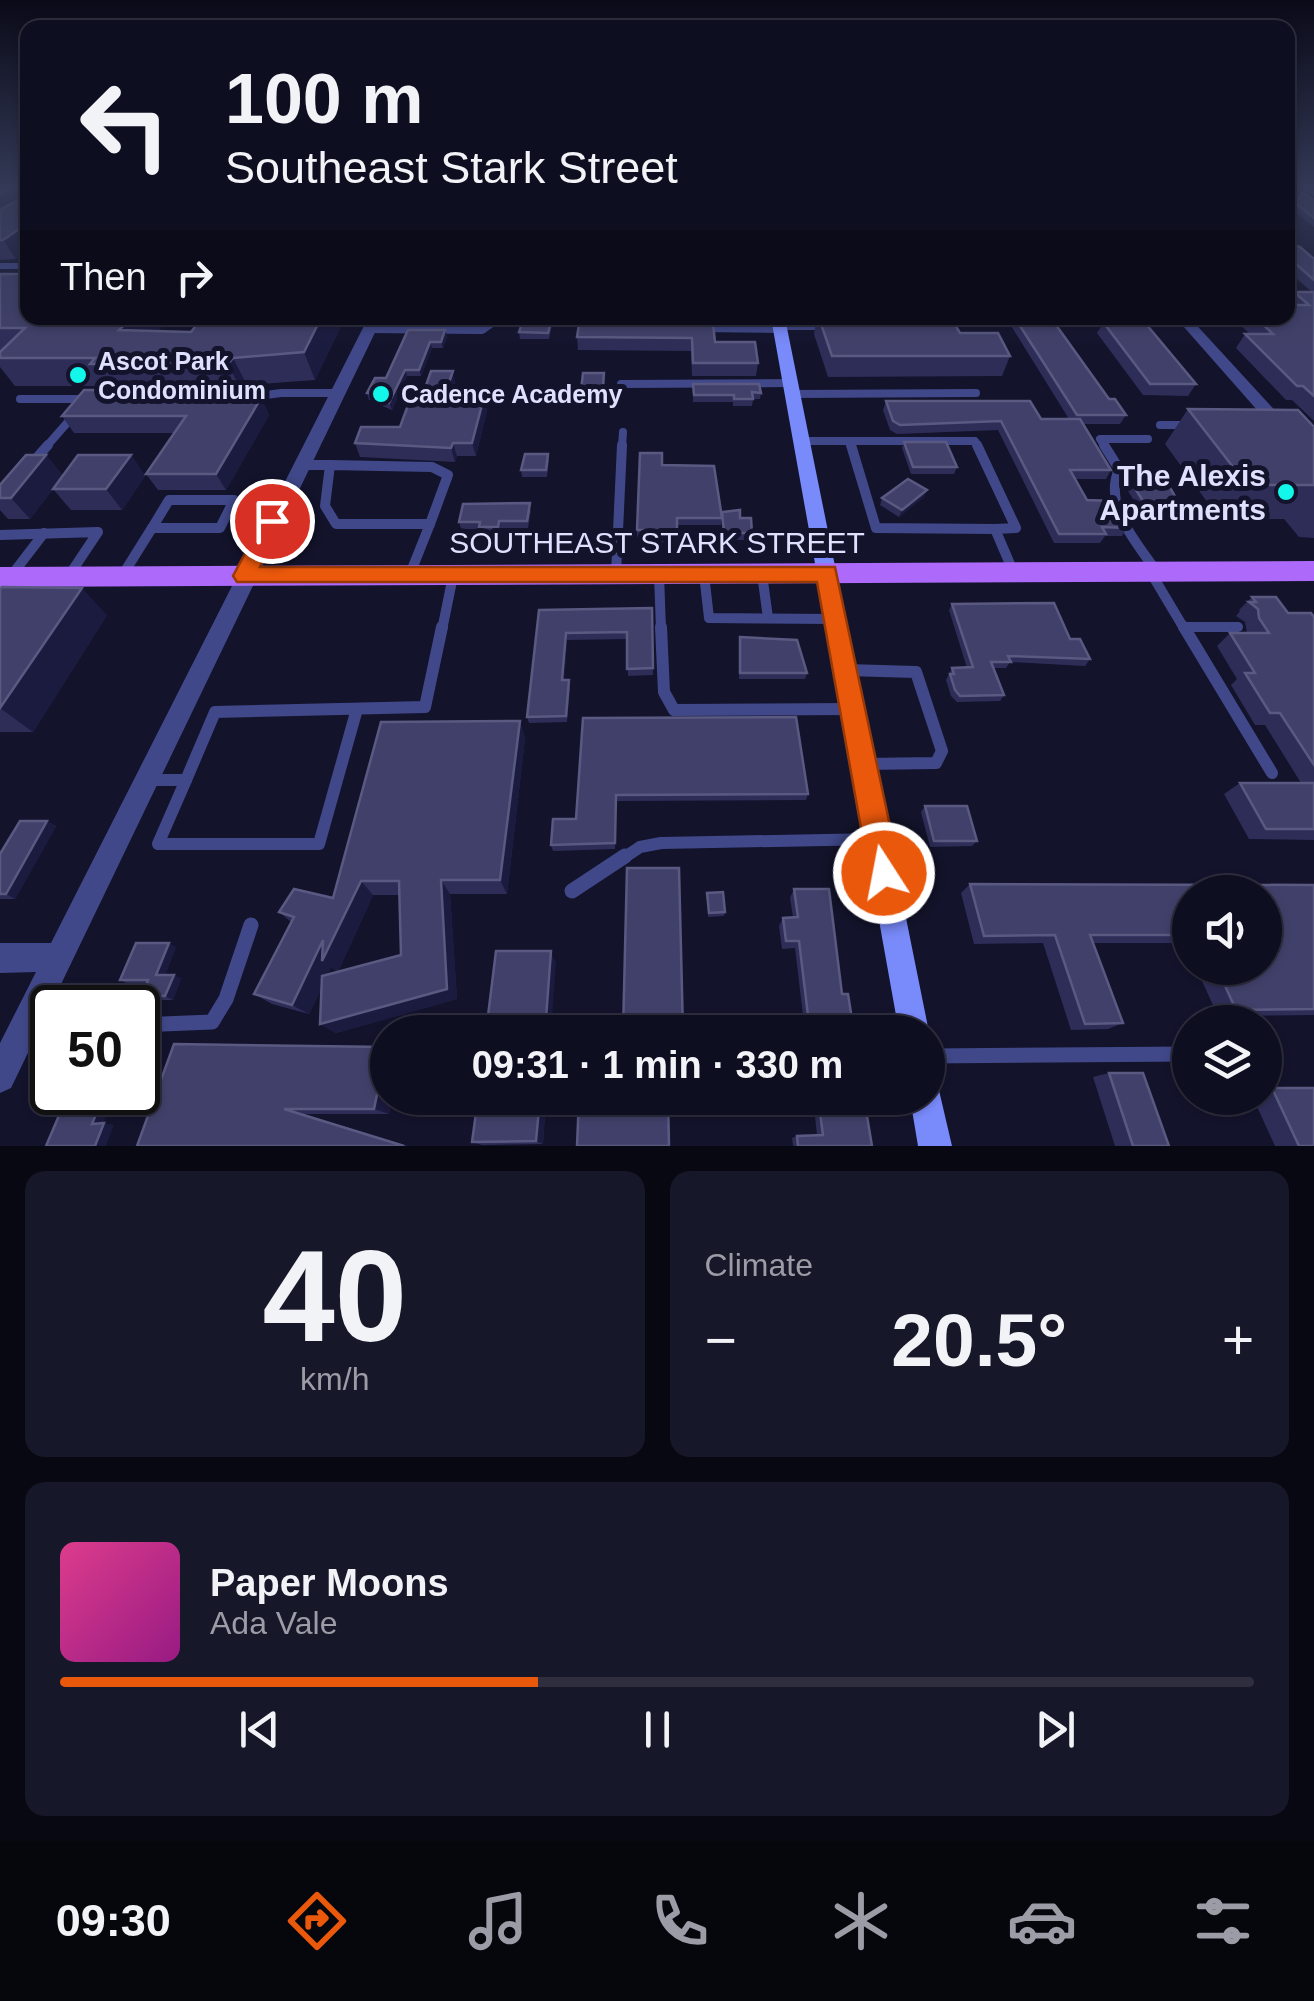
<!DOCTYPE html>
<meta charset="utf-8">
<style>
body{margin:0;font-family:Helvetica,sans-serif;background:#17172a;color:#f1f3f6;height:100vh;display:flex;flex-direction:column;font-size:38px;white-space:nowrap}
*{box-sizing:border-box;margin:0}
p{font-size:32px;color:#9b9ca5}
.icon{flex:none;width:55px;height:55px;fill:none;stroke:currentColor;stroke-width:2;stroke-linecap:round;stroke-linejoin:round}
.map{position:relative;height:1146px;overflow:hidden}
.side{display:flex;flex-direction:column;gap:25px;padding:25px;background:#080812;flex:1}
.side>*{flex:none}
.banner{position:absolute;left:20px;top:20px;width:1275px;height:305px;border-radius:20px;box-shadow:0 2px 8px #0004,0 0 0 2px #2e2e3f;background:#0e0e21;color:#f1f3f6;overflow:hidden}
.buttons{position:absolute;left:1172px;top:875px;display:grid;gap:20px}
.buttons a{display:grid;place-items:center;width:110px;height:110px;border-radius:50%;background:#0e0e21;box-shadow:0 2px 8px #0004,0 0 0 2px #2e2e3f;font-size:50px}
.speed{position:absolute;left:30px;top:985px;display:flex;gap:20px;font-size:50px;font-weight:700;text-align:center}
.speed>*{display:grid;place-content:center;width:130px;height:130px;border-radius:50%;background:#0e0e21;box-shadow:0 2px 8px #0004,0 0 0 2px #2e2e3f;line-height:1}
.speed .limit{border:5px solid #111;border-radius:15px;background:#fff;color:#111}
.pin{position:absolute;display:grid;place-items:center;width:85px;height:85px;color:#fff;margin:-42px;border:5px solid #fff;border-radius:50%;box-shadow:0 2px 10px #0007}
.me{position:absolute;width:110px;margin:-55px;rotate:349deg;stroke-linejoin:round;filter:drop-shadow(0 0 8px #0008)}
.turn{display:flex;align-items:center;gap:35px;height:210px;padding:0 40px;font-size:45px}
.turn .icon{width:130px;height:130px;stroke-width:2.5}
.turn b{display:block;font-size:70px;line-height:85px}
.then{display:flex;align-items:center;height:95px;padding:0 40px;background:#0003;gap:20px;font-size:38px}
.big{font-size:75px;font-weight:800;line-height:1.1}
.side .widget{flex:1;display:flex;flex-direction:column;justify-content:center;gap:15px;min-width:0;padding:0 35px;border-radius:20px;background:#17172a}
.side .dial{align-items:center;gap:0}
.dial b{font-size:130px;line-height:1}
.song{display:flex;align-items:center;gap:30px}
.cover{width:120px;height:120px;border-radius:15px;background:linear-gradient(135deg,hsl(330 70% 55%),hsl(310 70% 35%))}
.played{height:10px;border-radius:5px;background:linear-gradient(90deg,#ea580c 40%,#2e2e3f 40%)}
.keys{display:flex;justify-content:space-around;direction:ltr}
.heat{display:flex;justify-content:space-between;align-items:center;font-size:55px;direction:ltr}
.side .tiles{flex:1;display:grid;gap:25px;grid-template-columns:1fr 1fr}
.widget:last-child{grid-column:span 2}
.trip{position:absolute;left:370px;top:1015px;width:575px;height:100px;border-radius:50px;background:#0e0e21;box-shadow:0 2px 8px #0004,0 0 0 2px #2e2e3f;font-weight:800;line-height:100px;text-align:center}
.dock{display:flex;height:160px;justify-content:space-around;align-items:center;background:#06060d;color:#9b9ca5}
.dock .icon{width:70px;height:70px}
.dock .active{color:#ea580c}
.dock b{font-size:45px;color:#f1f3f6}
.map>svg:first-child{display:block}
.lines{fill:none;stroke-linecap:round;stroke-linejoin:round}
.service-far4{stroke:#404889;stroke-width:6}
.service-far3{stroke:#404889;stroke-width:8}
.service-far2{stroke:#404889;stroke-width:10}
.service-far1{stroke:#404889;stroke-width:12}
.service{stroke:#404889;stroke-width:15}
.minor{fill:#404889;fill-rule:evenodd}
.secondary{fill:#798afa;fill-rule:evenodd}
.primary{fill:#ad6afa;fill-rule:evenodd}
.wall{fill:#2e2d58;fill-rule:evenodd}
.shaded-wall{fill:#1b1a3f}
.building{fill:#41406a;stroke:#5a5981;stroke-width:2.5}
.route{fill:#ea580c;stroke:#983908;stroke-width:2.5}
.poi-dot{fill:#12f7ea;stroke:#13132c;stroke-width:4}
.labels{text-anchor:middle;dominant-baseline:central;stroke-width:10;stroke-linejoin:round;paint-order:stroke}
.far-poi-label{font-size:25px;font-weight:bold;fill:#dee0fe;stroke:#13132c;text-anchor:start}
.poi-label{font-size:30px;font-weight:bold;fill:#dee0fe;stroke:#13132c;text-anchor:end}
.street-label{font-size:30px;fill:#dee0fe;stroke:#13132c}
</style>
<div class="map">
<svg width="1314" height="1146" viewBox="0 0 1314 1146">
<rect width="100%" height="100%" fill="#13132c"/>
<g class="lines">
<path class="service-far4" d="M0,266H28"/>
<g class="service-far3">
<path d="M780,326H829"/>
<path d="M703,328L780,329"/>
<path d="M368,329L482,330L499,318"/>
<path d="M621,384L791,383"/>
<path d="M793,394L976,393"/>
<path d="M20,399H89"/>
<path d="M236,399L281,393H336"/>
<path d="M1160,425H1188"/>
<path d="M802,441H850"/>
<path d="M46,447L74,415"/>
<path d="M622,447L623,432"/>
<path d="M852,447L850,441H975L978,447"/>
<path d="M1105,447L1100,439H1148"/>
</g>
<g class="service-far2">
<path d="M851,445L876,528L995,529"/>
<path d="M977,445L1016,528L995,529"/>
<path d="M1104,445L1119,469C1103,507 1136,541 1156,571"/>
<path d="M33,462L48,445"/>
<path d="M301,465H330"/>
<path d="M330,465L432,467L448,475L430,524H336L325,506Z"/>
<path d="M169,500H234L220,528H152Z"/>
<path d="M995,529L1013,571"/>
<path d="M0,535L98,532L68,577"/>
<path d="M1151,573L1185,630"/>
<path d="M410,574L430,524"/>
<path d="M616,574L622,445"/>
<path d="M659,574L661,630"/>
<path d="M704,574L709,618L835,619"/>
<path d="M762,574L768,618"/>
<path d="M11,576L44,533"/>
<path d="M122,576L152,528"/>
<path d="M1183,627H1238"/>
<path d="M442,630L453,576"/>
</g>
<g class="service-far1">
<path d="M661,627L664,692L674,710L852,709"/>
<path d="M1184,627L1272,773"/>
<path d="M847,670L916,672L942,751L936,763L864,764"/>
<path d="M146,780H186L215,712L425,707L442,627"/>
<path d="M186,780L158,844H319L357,709"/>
<path d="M622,859L640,847L661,843L878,839"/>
</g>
<g class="service">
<path d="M572,891L625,856"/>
<path d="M32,1025H52"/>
<path d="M138,1025L212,1022L226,999L251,925"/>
<path d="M928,1056L1190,1054"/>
</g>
<g class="minor">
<path d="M1299,186L1314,188V196Z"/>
<path d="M28,266V277L0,297V286Z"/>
<path d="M368,318H382L11,1088L0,1093V1043L36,972L0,973V943H51Z"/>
<path d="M1176,318H1190L1314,453V470L1308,468Z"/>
</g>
<g class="secondary">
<path d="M771,318H785L929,1032L928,1037V1032H899Z"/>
<path d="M928,1082L938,1086L952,1146H918L910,1098H928Z"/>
</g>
<path class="primary" d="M1314,561V581L0,587V567Z"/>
</g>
<g class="wall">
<path d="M0,186H28V251L16,259L0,260Z"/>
<path d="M1303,192L1314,200V227L1291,209Z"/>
<path d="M1288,244L1314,259V421L1292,400H1286L1236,348L1245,334H1250L1234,319L1235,318H1288V301L1294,292H1312L1288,271Z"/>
<path d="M0,274L28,318H350L345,326H341L315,380L247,385L242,392H226L230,398H261L269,415L226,490H158L146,474L174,433H74L62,416L108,390L104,386H15L0,367ZM162,326H195L191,332L158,331Z"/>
<path d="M403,318H454L452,322H404Z"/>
<path d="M580,318H710V322L615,323L715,342L758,363L756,376H692L691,351L578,350L577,337Z"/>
<path d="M817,318H951L960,333L1010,356L1002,376L828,377L814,334Z"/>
<path d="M1012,318H1051L1109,399L1126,415L1120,424H1083L1111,470L1106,479H1075L1087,500L1127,528L1122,536H1105L1100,543H1054L998,430L897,434L890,430L883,410L886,401L1041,419H1069L1010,324Z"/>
<path d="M1097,318H1141L1196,384L1188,396L1143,395L1097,333L1102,325Z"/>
<path d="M552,325L549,339H520L519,332Z"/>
<path d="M408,330H445L447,337L443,348H432L421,376H407L392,410L380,405L378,400H369L367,393L386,378Z"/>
<path d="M605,380L602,406H580V399Z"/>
<path d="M456,385L452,397H484L487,411L476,456H457L455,462L360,457L355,443L400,427L422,397Z"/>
<path d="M693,391L761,393L760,399H753L752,406H733V402H693Z"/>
<path d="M1188,409L1314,427V538L1299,537L1284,519H1240L1231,510H1213L1165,444Z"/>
<path d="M904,442L957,467L954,474H911L902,448Z"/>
<path d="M548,454L549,461L547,477H522L521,470Z"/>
<path d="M46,455L63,476L131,455L145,476L122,510H71L53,489L30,519H8L0,510V485Z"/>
<path d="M662,465L722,517L740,518L752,533L751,540H723L722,520L721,525H677V543H645V537H637V530Z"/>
<path d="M1129,479L1184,512L1178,519H1145L1125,486Z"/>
<path d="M924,497L899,517L880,505L882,498Z"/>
<path d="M531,510L528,528H500L499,533L481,534L480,529H461L459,522Z"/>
<path d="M0,589L107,615L33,732H0Z"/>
<path d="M1252,597L1288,613L1314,617V840L1249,839L1224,794L1240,783H1301L1265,725H1255L1231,685L1237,679L1217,646L1230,633H1247L1245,622L1236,616L1240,611L1239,610Z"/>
<path d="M952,604L1070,639L1090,659L1085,666L1010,662L1006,668H994L1004,695L1000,701L957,702L951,696L946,680L952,668H967L949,610Z"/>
<path d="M652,608L653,675L628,676L627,639L567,640L564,680L570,687L567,722L529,723L527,717L539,610Z"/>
<path d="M740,637L807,673L805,679H739Z"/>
<path d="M583,718L808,794L806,800L616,801L615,849L553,851L551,845L576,819Z"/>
<path d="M520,721L525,739L507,894H450L457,999L336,1033L320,1024L322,987L309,1014L272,1004L254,994L291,922L279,912L333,898ZM373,895H399L401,955L338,972ZM331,967L338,972L327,975Z"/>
<path d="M925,806L977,841L972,846L930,847L921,812Z"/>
<path d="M47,821L56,826L15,899H0V854Z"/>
<path d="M970,884L1314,885V1015L1218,1016L1196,968H1265L1190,892V954L1185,943H1093L1123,1023L1108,1029L1071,1030L1043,943L974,944L961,893Z"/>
<path d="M794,889L842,994L854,1032H805L795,948L782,949L779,926L783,918L793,917L790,898Z"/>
<path d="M707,893L725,912L724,916L708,917Z"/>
<path d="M176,947L165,975L181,978L173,1000H150L142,996L147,984H128L120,980Z"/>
<path d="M174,1044L392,1098L389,1114H304L408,1146H137Z"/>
<path d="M1109,1073L1169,1146H1115L1093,1077Z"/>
<path d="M1272,1088L1314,1146H1275L1253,1098H1265V1090Z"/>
<path d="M478,1098H546L543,1144L482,1145L472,1142Z"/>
<path d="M813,1098H864L872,1146H793L792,1138L797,1136L817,1135Z"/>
</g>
<g class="shaded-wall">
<path d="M14,187L25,206L0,221V195Z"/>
<path d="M28,223V251L16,259L3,240Z"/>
<path d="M131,318H157L162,326L136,358L119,330Z"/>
<path d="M321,318H338L341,326L315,380L304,352Z"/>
<path d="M342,318H350L345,326Z"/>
<path d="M445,330L447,337L443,348L441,342Z"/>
<path d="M430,342L432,348L421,376L419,370Z"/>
<path d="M233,358L247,385L242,392L228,364Z"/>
<path d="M405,370L407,376L392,410L389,403Z"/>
<path d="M453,371L456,385L448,411L444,397Z"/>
<path d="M484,397L487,411L476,456L472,443Z"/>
<path d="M261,398L269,415L226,490L216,474Z"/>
<path d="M453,443L457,456L455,462L451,448Z"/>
<path d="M46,455L63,476L30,519L11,498Z"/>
<path d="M131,455L145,476L122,510L106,489Z"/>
<path d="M927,490L924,497L899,517L902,510Z"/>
<path d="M82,588L107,615L33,732L0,708Z"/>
<path d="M566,633L567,640L564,687L562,680Z"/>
<path d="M520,721L525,739L507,894L500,880Z"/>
<path d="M47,821L56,826L15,899L6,894Z"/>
<path d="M441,880L450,894L457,999L336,1033L320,1024L447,989Z"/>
<path d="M361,881L373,895L338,972L331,967L309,1014L292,1005L323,940Z"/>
<path d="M169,943L176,947L164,978L156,975Z"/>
<path d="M551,951L556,963L551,1032H545Z"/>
<path d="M174,975L181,978L173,1000L165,996Z"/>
<path d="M387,1047L388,1098H392L389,1114L374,1109Z"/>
<path d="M105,1092H115L102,1126L92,1124Z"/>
<path d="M540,1098H546L543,1144L536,1141Z"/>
<path d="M104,1123L114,1125L106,1146H95Z"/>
</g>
<g class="building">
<path d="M0,186H28V223L3,240H0V210L20,199L23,191L14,187L0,195Z"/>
<path d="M1303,192L1314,200V218L1295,203Z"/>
<path d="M1288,244L1300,247L1314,259V280L1288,257Z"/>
<path d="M0,274H28V318H131L119,330L191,332L202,318H321L304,352L233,358L228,364H90L95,358H0V352L25,328H0Z"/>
<path d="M1294,292H1314V396L1303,386H1297L1245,334H1273L1256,318H1288V305H1309Z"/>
<path d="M524,318H552L548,333L519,332Z"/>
<path d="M580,318H610L609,319L616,324H713L715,342H755L758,363H693L692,338L577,337Z"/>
<path d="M819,318H951L960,333H998L1010,356H832Z"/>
<path d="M1015,318H1051L1109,399H1115L1126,415H1077Z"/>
<path d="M1110,318H1141L1196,384H1150L1103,322H1114Z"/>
<path d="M408,330H445L441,342H430L419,370H405L389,403L377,398L379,394L367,393L375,378H386Z"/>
<path d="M431,371H453L444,397H484L472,443H453L451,448L355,443L361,427H400L411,397H422Z"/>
<path d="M583,373H604L602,399H580Z"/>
<path d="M693,384H759L761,393L752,392L753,399H734V395H694Z"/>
<path d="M84,390H225L220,398H261L216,474H146L186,416H62Z"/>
<path d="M886,401H1030L1041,419H1080L1111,470H1070L1087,500L1113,501L1127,528L1102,527L1106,534H1059L1001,421L900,425L893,421Z"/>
<path d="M1188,409L1298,410L1314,427V485H1270L1259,476H1240Z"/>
<path d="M904,442H946L957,467H913Z"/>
<path d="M640,453H662V465L714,466L722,518H677V536H645V530H637Z"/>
<path d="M525,454H548L546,470H521Z"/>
<path d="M26,455H46L11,498H0V485Z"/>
<path d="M78,455H131L106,489H53Z"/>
<path d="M908,479L927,490L902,510L882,498Z"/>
<path d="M1129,479H1165L1184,512H1150Z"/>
<path d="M530,503L527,521H499L498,527H479L480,522H459L463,504Z"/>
<path d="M740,510V518H751L752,533H724L722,512Z"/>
<path d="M2,587L82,588L0,708V589Z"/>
<path d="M1252,597H1276L1288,613H1311L1314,617V765L1280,713H1270L1245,673H1255L1230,633H1269L1259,618L1258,609L1249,602H1256Z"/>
<path d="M1054,603L1070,639H1080L1090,659L1008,656L1011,662H991L1004,695L960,696L955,690L950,674H954L952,668L973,667L952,604Z"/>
<path d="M652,608L653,668L627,669V632L566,633L562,680H569L566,716L527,717L539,610Z"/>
<path d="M740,637L797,640L807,673H740Z"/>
<path d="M796,717L808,794L616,795L615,843L551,845L553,819H576L583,718Z"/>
<path d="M520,721L500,880H441L447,989L320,1024L322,976L401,955L399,881H361L322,961L323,940L292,1005L254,994L294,917L279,912L294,889L333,898L381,722Z"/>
<path d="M1240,783H1314V829H1266Z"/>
<path d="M925,806H967L977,841H934Z"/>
<path d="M20,821H47L6,894H0V854Z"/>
<path d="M627,868H679L683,1032H623Z"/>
<path d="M970,884L1314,885V1009L1236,1010L1217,968H1265V892H1190V935H1090L1123,1023L1085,1024L1055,935L984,936Z"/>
<path d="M794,889H829L842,994H848L854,1032H810L799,941H786L783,918L798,917Z"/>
<path d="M723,892L725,912L709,913L707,893Z"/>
<path d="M136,943H169L156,975H174L165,996H142L148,980H120Z"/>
<path d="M496,951H551L545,1032H486Z"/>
<path d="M174,1044L387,1047L374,1109H284L404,1146H137Z"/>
<path d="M1109,1073H1143L1169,1146H1133Z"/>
<path d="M1272,1088H1314V1146H1299Z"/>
<path d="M69,1092H105L92,1124L104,1123L95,1146H46Z"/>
<path d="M478,1098H540L536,1141L472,1142Z"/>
<path d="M579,1098H668L669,1146H577Z"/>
<path d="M818,1098H864L872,1146H798L797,1136L823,1135Z"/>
</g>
<linearGradient id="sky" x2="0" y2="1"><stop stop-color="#0a0a18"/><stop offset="0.54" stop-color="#333956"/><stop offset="1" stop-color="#333956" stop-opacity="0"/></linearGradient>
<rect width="1314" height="346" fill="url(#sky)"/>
<path class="route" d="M272,514L283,521L260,567H835L900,873L895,884L884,888L874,884L869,873L817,582H237L233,576L265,516Z"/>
<g class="poi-dot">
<circle cx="78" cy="375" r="10"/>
<circle cx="381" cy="394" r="10"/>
<circle cx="1286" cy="492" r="10"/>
</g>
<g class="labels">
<g class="far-poi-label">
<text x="98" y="361">Ascot Park<tspan x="98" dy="29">Condominium</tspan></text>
<text x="401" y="394">Cadence Academy</text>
</g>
<g class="poi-label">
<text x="1266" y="475">The Alexis<tspan x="1266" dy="34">Apartments</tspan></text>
</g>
<g class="street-label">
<text x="657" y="542">SOUTHEAST STARK STREET</text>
</g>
</g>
</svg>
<div class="buttons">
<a><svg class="icon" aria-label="sound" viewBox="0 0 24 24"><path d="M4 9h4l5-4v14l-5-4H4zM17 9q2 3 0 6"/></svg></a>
<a><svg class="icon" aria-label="layers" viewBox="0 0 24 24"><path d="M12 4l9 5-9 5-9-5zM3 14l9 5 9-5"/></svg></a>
</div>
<div class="speed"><div class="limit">50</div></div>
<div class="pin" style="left:272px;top:521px;background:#d93025"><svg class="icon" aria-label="arrive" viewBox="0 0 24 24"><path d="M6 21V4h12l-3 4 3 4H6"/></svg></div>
<svg class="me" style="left:884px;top:873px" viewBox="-20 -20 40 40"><circle r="17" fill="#ea580c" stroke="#fff" stroke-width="3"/><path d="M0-11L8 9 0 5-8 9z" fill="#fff"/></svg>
<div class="trip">09:31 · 1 min · 330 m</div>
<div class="banner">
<div class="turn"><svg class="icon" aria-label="left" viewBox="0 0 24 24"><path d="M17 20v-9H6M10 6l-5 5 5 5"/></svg><div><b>100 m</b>Southeast Stark Street</div></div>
<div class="then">Then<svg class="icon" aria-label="right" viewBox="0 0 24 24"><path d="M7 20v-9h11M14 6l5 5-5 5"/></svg></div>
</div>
</div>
<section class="side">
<div class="tiles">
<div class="widget dial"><b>40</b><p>km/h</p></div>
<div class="widget"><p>Climate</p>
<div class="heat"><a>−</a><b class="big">20.5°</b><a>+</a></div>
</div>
<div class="widget">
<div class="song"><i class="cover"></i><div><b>Paper Moons</b><p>Ada Vale</p></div></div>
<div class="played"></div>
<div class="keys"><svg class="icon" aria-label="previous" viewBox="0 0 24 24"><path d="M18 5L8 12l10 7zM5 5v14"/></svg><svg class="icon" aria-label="pause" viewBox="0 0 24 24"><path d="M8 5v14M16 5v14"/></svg><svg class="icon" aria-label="next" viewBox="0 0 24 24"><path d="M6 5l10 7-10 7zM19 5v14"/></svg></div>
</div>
</div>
</section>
<nav class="dock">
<b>09:30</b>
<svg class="icon active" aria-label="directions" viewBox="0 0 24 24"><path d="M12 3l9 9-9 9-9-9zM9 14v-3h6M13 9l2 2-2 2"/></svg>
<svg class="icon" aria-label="music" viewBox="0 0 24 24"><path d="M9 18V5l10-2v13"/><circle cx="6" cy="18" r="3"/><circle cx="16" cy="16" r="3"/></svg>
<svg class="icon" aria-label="phone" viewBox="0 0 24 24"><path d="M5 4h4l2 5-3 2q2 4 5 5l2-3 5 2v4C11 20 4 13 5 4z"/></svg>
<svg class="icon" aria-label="climate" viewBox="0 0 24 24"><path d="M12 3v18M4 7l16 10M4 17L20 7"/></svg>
<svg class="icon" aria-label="car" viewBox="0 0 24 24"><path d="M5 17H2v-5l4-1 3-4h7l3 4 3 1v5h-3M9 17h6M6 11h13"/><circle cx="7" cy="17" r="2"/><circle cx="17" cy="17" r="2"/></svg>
<svg class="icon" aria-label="filters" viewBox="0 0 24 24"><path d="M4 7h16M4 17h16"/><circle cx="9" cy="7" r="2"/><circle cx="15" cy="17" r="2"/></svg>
</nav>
